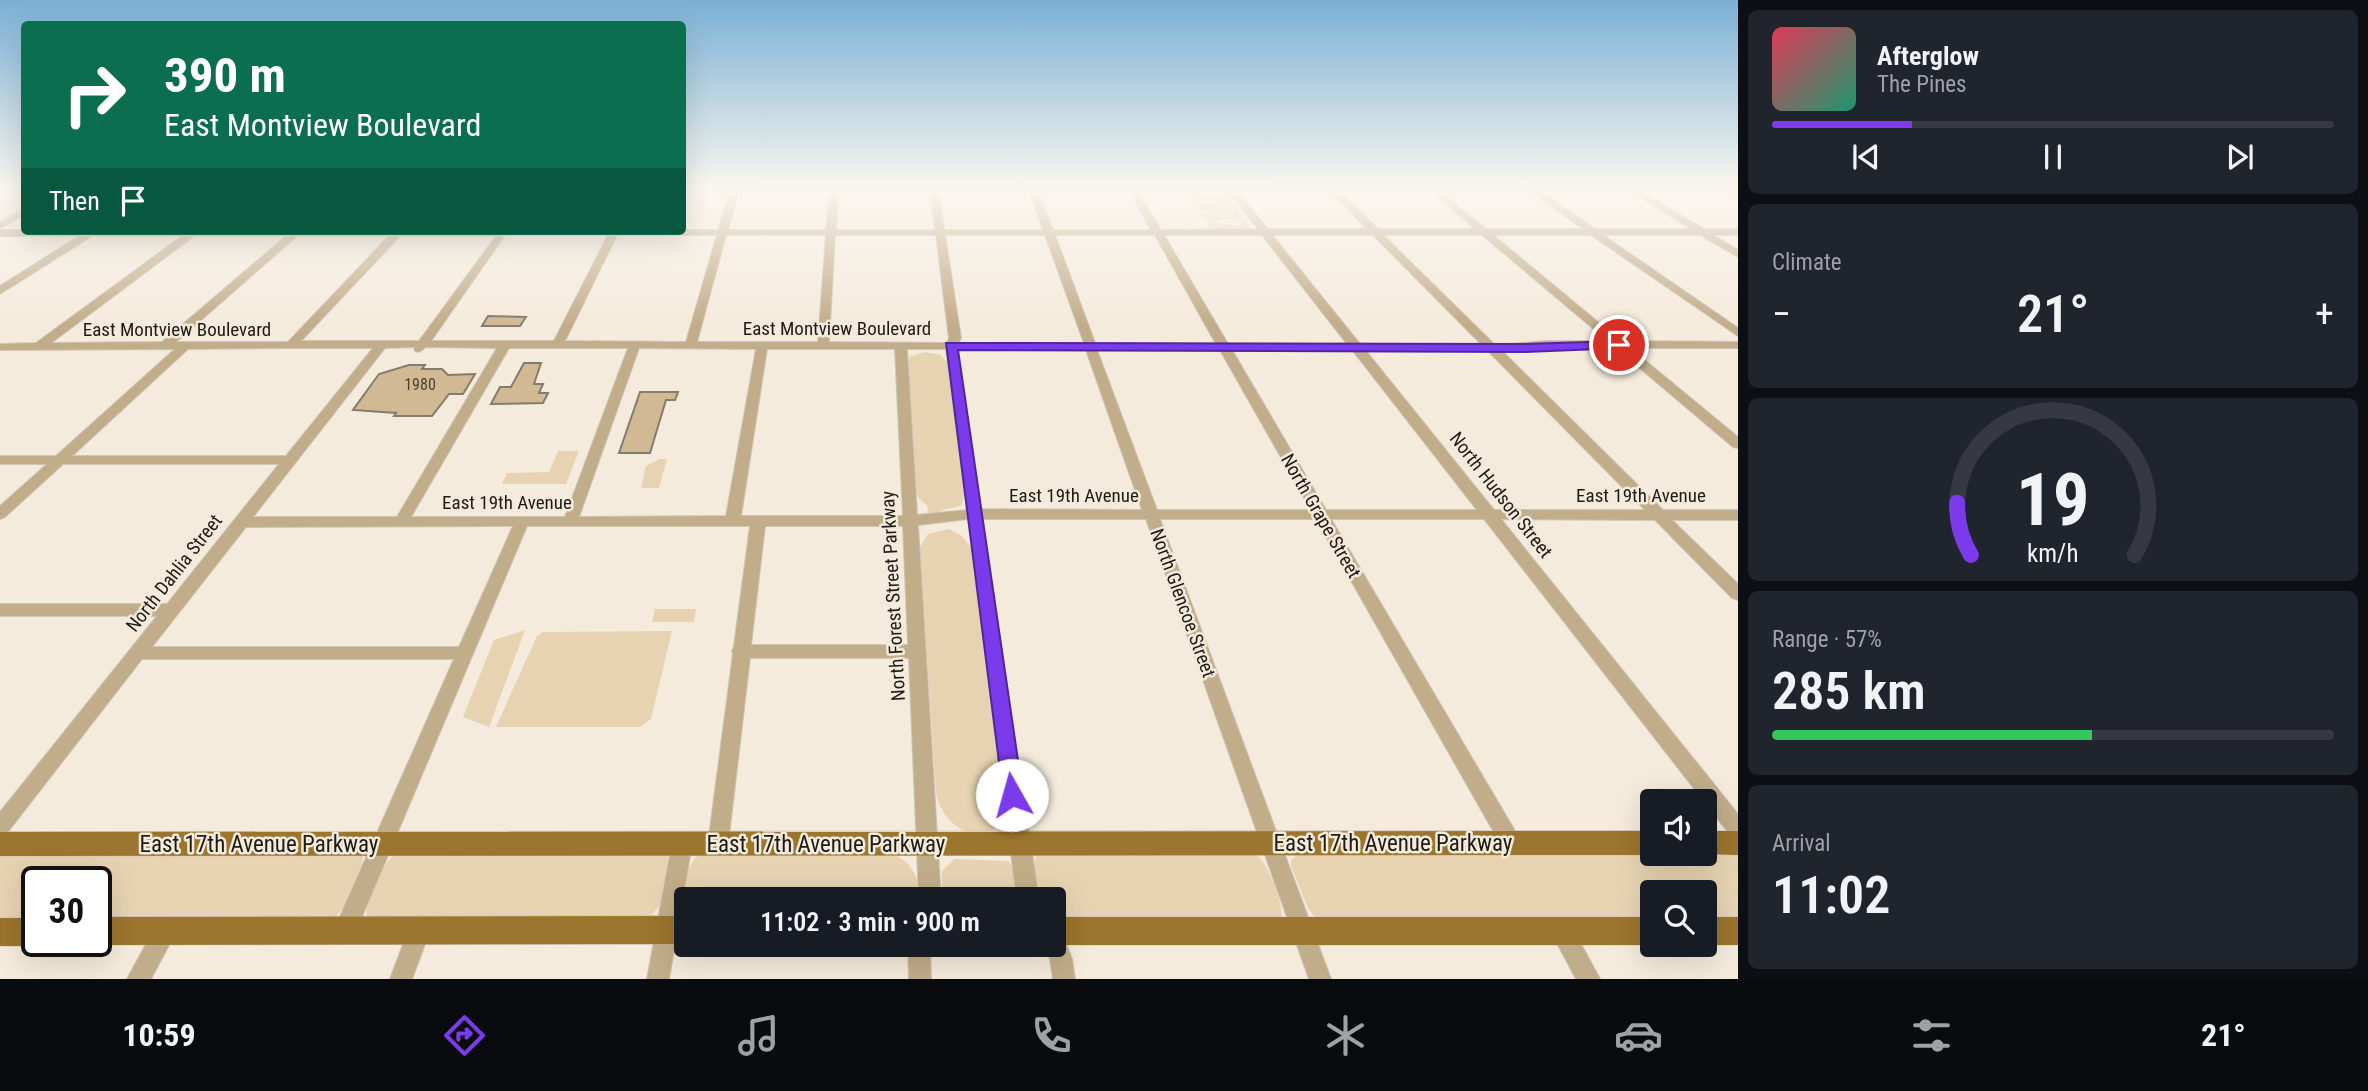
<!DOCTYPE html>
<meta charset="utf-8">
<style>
body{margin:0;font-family:"Roboto Condensed",sans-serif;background:#20242c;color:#f1f3f6;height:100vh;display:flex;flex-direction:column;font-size:26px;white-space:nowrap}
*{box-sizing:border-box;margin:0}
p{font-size:23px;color:#9ea1a6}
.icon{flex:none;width:38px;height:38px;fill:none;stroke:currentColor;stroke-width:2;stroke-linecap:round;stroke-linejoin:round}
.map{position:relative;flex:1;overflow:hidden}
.panel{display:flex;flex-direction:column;gap:10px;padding:10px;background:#0d0f14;width:630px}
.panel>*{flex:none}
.top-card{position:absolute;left:21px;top:21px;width:665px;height:214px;border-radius:7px;box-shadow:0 7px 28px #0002;background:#0b6e4f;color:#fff;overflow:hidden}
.controls{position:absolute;left:1640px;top:789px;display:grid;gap:14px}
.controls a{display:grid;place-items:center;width:77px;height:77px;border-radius:7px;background:#171b24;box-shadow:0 7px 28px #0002;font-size:35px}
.speed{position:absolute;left:21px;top:866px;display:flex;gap:14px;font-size:35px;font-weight:700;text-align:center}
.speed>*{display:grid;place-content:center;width:91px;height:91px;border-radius:50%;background:#171b24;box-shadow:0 7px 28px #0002;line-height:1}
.speed .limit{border:4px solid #111;border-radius:10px;background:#fff;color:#111}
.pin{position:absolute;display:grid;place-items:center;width:60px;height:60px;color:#fff;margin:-30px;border:4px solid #fff;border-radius:50%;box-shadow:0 2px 7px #0007}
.me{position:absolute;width:77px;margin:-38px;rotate:353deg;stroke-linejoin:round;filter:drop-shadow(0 0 5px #0008)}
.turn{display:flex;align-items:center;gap:24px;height:147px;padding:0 28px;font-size:32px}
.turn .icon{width:91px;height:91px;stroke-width:2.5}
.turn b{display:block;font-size:49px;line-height:60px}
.then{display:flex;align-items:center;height:66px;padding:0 28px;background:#0003;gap:14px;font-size:26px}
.big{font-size:52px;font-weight:600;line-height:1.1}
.panel .tile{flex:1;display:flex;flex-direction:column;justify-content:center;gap:10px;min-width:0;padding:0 24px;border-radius:10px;background:#20242c}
.panel .dial{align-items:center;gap:0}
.dial svg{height:182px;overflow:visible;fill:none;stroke:#363941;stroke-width:7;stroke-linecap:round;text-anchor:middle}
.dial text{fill:#f1f3f6;stroke:none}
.song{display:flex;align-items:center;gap:21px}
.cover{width:84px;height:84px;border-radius:10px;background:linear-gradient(135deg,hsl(350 70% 55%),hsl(160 70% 35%))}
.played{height:7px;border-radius:4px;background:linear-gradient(90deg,#7c3aed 25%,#363941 25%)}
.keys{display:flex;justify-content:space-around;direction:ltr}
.heat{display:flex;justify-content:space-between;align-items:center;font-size:38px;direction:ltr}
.charge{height:10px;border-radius:5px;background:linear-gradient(90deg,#34c759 57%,#363941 0)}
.trip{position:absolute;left:674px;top:887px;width:392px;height:70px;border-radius:7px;background:#171b24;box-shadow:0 7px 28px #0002;font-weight:600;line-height:70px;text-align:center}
.tab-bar{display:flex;height:112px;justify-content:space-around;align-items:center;background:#090b0e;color:#9ea1a6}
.tab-bar .icon{width:49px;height:49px}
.tab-bar .active{color:#7c3aed}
.tab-bar b{font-size:32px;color:#f1f3f6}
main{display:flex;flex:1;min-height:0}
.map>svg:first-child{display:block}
.green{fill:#e7d3b2}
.building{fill:#d1b993;stroke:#857c6e;stroke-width:2}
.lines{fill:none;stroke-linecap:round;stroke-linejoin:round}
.minor-casing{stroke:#cec6b8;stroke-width:2}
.major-casing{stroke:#cec6b8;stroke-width:1}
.minor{fill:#c2ad8a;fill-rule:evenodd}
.major{fill:#9c752e;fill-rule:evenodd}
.route{fill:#7c3aed;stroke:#51269a;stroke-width:2}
.labels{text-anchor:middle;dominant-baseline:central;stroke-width:5;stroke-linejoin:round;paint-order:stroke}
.number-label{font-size:16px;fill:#4b4234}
.street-label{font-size:19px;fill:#1e1b15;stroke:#f5ebdc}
.near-street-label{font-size:23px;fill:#1e1b15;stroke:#f5ebdc}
</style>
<main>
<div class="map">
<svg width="1738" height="979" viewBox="0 0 1738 979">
<rect width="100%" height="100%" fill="#f5ebdc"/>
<g class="green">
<path d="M1182,188H1221L1223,191L1198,190L1204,195H1216L1202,196L1228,197L1244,218L1217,220L1218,223L1239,226L1242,223L1235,220H1245L1252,229H1211L1207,223H1217L1204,219L1200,213L1212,212L1197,209L1194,205L1225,202L1194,201L1200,199L1188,197L1194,194Z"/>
<path d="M925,352L941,355L948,364L965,493L961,506L942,510L927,520L928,507L916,495L908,362L911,356Z"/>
<path d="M558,451H579L566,484H502L507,473L549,472Z"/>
<path d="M660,459H667L659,488H641L646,466Z"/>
<path d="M949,529L962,536L973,550L1006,809L998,827C971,846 941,821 936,793L920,547L928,534Z"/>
<path d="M655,609H696L694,622H652Z"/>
<path d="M525,630L489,727L463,717L494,640Z"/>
<path d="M672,631L651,719L640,727H496L537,636L543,632Z"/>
<path d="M1300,853L1738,854V921H1705L1704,892H1652V921L1316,919L1307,906L1291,866V860Z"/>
<path d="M1255,854C1269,863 1284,904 1281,919H1057L1054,917V900L1038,899L1033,866L1037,855Z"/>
<path d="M360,855L363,857L362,863L343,908L334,919L96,923V882H37V923H0V856Z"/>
<path d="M395,855H667L668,860L660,905L648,919H368C362,903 381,864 395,855Z"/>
<path d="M699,855H895C912,863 920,878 918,897L917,900H686V916C680,901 684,865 699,855Z"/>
<path d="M954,859L1008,861L1014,869L1017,899H942V871Z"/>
</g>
<g class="building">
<path d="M488,316L526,317L520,326H482Z"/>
<path d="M524,363H541L534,384H543L539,393H548L543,403L491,404L500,387H511Z"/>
<path d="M409,365H425L422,369H442L448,375L475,374L463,394H449L432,416H394L396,413L353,410L379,374Z"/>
<path d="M640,392H678L675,400H666L650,453H619Z"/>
</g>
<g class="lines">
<g class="minor-casing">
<g id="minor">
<path d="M731,188H739L728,230H826L830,188H838L836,230H935L930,188H938L944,230H1043L1029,188H1037L1053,230H1151L1128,188H1136L1161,230L1258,229L1226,188H1234L1268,229H1367L1327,188H1336L1378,229H1475L1427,188H1436L1486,229H1583L1526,188H1536L1595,229H1691L1625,188H1635L1704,229H1738V235H1713L1738,250V257L1700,235H1603L1738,328V336L1591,235H1493L1621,341L1738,342V348H1630L1738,437V448L1733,447L1616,348L1558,347L1502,351L1663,510H1738V520H1672L1738,584V600L1732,598L1655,520L1501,519L1738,814V838L1731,836L1484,519H1331L1518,836L1521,843L1518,850L1511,852L1504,850L1316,519H1160L1331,979H1309L1146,519H982L1039,900H1017L968,519L918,525L941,900H919L909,658H750L728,844L725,851L718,853L711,851L708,844L733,654L732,651L734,646L750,526H527L353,938L345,941L337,938L334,930L454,659H142L7,833L0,836V812L157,616H0V604H167L279,464H63L5,517L0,519V506L47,464H0V456H56L175,349L0,350V344L36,343L182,236H92L0,294V286L79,236H0V230H718ZM505,235H608L554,341H431ZM617,235H717L686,342L565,341ZM726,235H826L818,342H697ZM835,235H936L949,338L947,343L829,342ZM945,235H1045L1084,343H958L961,338ZM1055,235H1155L1216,344L1095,343ZM1164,235H1262L1347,344H1228ZM1272,235H1373L1481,344H1360ZM1383,235H1482L1608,341H1546L1495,345ZM194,236H286L162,342L51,343ZM297,236H389L288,342H176ZM400,236H496L419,341H301ZM414,347L415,351L419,352L426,347L497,348L397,517H253L385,348ZM286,348H373L286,456H72L188,349ZM509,348H628L565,517H411ZM639,348L756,349L726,516L579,517ZM767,349H895L903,516H741ZM907,349H946L967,510L917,515ZM957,349L1086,350L1142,510L981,509ZM1097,350H1220L1311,510H1157ZM1232,350L1353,351L1477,510H1326ZM1366,351H1488L1645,510H1494ZM513,526L459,647H152L246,527ZM765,526H903L908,645H751Z"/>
<path d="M1727,188H1738V195Z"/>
<path d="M24,209V215L0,229V222Z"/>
<path d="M682,835L689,837L692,844L669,979H647L672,844L675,837Z"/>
<path d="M166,919L174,922L177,930L151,979H127L158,922Z"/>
<path d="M1561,919L1569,922L1600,979H1576L1550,930L1553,922Z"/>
<path d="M419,920L427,923L430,931L412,979H390L411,923Z"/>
<path d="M1054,930L1062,933L1072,959L1075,979H1053L1050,959L1044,945H1054Z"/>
<path d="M908,945H930L931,979H909Z"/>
</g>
</g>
<g class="major-casing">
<g id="major">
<path d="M1652,831V855L0,856V832Z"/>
<path d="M1704,831H1738V855L1702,854H1704Z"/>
<path d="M686,916V944L96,945L88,942H96V917Z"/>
<rect x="1054" y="917" width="598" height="28"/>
<rect x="1704" y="917" width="34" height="28"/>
<path d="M0,918H37V942H47L37,946H0Z"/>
</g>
</g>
<use href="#minor" class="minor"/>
<use href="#major" class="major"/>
</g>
<linearGradient id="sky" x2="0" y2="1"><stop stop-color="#7ab0d4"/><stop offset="0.58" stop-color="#faf6ef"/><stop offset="1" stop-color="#faf6ef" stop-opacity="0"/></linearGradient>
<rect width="1738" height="325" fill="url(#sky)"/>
<path class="route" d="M1619,341L1626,345L1624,348L1525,352L958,350L1023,795L1020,802L1012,805L1004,802L946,343L1525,344Z"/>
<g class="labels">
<g class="number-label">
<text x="420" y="384">1980</text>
</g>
<g class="street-label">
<text x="837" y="328">East Montview Boulevard</text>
<text x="177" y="329">East Montview Boulevard</text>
<text x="1074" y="495">East 19th Avenue</text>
<text transform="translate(1501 495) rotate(52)">North Hudson Street</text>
<text x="1641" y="495">East 19th Avenue</text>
<text x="507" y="502">East 19th Avenue</text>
<text transform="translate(1321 516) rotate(60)">North Grape Street</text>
<text transform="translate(174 573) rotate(-52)">North Dahlia Street</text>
<text transform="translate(893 596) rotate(-93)">North Forest Street Parkway</text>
<text transform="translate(1183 603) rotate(70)">North Glencoe Street</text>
</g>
<g class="near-street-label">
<text x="1393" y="843">East 17th Avenue Parkway</text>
<text x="259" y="844">East 17th Avenue Parkway</text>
<text x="826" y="844">East 17th Avenue Parkway</text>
</g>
</g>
</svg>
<div class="controls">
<a><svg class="icon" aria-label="sound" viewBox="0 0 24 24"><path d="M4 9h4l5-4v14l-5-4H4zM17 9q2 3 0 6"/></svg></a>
<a><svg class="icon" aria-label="search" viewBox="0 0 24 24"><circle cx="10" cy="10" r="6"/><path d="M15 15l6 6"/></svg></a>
</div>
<div class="speed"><div class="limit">30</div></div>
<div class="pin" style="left:1619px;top:345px;background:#d93025"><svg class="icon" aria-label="arrive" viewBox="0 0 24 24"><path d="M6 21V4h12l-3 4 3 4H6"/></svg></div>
<svg class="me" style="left:1012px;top:795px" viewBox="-20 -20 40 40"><circle r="19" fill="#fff"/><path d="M0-13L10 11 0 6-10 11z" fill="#7c3aed"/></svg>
<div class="trip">11:02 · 3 min · 900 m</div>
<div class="top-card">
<div class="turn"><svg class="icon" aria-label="right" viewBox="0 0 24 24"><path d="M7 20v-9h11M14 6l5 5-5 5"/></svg><div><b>390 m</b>East Montview Boulevard</div></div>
<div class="then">Then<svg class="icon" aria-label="arrive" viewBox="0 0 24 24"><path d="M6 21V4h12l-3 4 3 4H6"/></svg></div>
</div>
</div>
<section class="panel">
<div class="tile">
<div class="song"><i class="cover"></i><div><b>Afterglow</b><p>The Pines</p></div></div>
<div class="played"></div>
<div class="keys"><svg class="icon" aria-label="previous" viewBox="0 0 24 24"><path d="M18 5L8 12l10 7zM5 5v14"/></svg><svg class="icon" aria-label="pause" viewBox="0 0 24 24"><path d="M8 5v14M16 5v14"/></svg><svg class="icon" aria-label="next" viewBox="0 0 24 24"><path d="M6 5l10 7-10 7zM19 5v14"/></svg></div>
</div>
<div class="tile"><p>Climate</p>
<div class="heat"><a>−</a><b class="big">21°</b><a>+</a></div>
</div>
<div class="tile dial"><svg viewBox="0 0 100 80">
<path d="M14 69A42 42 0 1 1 86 69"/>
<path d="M14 69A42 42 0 0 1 8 46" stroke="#7c3aed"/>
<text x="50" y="56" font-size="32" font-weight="700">19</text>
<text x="50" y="72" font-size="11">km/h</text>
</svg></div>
<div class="tile"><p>Range · 57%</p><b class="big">285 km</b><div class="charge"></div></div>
<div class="tile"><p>Arrival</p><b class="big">11:02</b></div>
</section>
</main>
<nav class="tab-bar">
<b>10:59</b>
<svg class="icon active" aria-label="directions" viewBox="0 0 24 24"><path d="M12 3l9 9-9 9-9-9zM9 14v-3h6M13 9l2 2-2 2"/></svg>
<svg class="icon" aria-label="music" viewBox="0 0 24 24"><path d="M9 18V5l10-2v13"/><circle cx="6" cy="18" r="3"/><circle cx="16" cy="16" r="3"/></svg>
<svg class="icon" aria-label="phone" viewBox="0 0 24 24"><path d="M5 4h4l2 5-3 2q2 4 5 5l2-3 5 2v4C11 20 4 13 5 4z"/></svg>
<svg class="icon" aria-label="climate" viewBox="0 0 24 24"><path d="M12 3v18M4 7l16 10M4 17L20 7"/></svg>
<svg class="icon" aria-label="car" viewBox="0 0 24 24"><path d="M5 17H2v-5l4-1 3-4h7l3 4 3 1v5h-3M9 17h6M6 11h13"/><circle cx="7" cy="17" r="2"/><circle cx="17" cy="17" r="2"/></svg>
<svg class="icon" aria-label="filters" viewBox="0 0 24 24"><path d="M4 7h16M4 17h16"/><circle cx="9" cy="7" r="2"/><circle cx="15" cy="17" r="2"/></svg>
<b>21°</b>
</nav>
